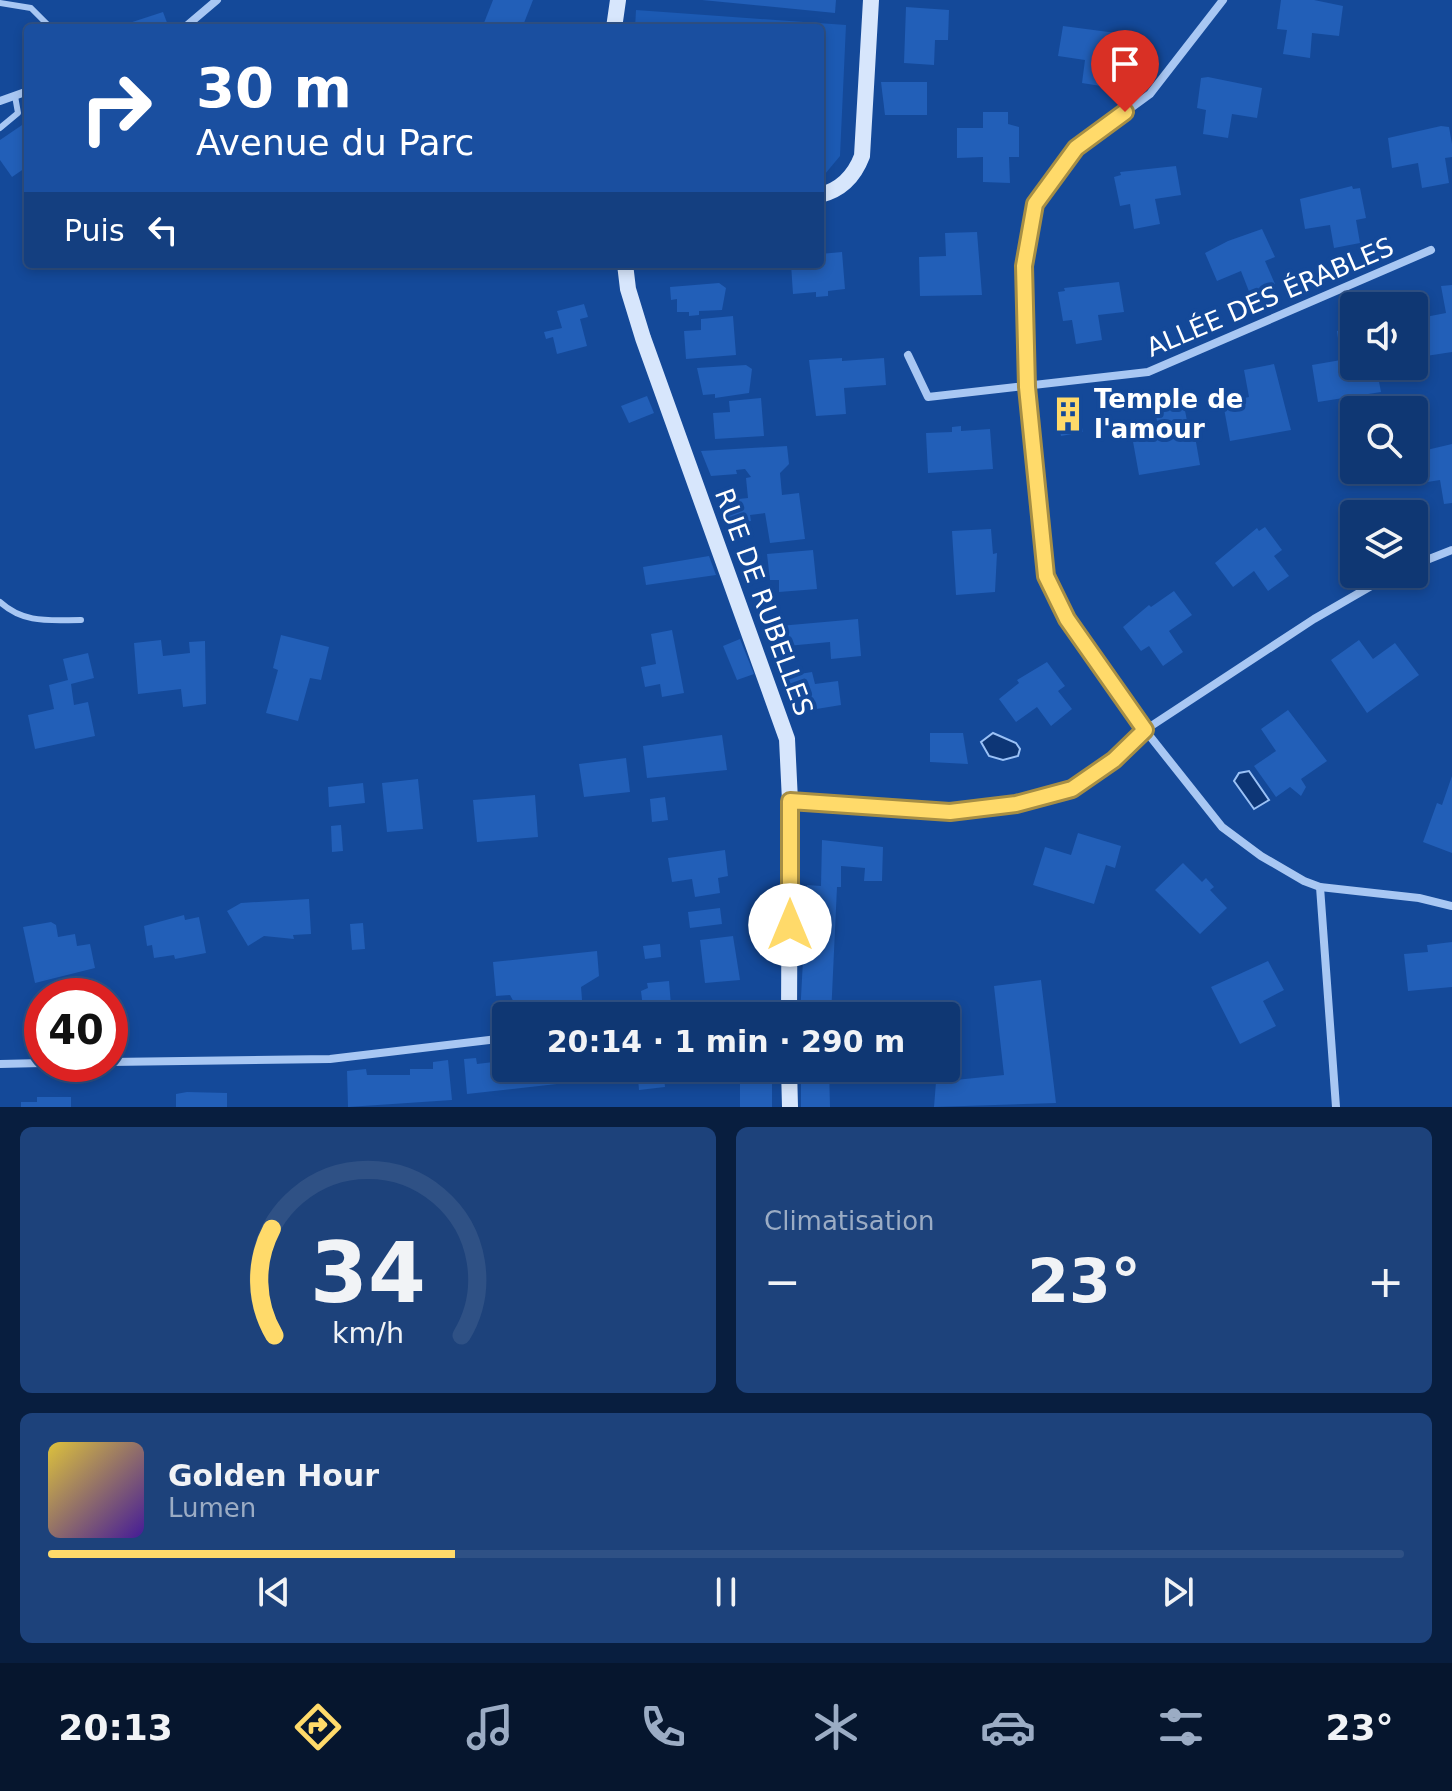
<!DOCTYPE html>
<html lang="fr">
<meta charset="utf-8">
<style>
body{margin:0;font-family:"DejaVu Sans",sans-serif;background:#1d427b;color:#f1f3f6;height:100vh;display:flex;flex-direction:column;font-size:30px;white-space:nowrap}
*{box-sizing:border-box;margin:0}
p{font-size:26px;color:#9bacc4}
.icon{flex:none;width:44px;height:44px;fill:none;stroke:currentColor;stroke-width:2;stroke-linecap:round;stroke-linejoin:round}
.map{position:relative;height:1107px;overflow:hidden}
.sheet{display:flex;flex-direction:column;gap:20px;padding:20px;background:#081e3f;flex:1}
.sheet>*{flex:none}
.guide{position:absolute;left:24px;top:24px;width:800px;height:244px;border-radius:8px;box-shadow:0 4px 12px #0003,0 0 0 2px #2f5185;background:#1a4fa0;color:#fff;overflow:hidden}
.fabs{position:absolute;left:1340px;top:292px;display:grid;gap:16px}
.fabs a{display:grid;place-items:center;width:88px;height:88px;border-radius:8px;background:#0f3773;box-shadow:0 4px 12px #0003,0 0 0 2px #2f5185;font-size:40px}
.speed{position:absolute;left:24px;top:978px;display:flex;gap:16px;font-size:40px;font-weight:700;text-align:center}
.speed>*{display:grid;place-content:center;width:104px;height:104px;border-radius:50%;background:#0f3773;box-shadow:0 4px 12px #0003,0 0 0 2px #2f5185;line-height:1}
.speed .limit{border:12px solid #d22;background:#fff;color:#111}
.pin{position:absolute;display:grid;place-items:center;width:68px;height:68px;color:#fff;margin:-82px -34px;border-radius:50% 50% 50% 0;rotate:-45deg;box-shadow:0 0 8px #0007}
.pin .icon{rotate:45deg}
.me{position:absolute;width:88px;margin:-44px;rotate:0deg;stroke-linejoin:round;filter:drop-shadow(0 0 6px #0008)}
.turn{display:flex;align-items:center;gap:28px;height:168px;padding:0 40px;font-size:36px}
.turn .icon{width:104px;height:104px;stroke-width:2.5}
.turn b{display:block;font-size:56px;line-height:68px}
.then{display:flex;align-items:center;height:76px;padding:0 40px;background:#0003;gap:16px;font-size:30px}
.big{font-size:60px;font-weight:700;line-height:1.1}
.sheet .tile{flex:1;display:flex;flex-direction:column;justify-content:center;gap:12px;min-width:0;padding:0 28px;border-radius:12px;background:#1d427b}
.sheet .dial{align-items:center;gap:0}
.dial svg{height:208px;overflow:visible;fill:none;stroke:#2f5185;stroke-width:7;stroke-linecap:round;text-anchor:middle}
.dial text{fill:#f1f3f6;stroke:none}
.song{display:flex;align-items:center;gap:24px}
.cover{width:96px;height:96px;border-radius:12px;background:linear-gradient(135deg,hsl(50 70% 55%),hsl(260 70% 35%))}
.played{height:8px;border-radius:4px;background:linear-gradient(90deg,#ffda6a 30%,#2f5185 30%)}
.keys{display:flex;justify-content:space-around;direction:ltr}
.heat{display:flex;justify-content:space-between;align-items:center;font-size:44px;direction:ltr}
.sheet .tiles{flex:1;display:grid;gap:20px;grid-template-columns:1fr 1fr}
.tile:last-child{grid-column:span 2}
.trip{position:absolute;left:492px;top:1002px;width:468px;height:80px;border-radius:8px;background:#0f3773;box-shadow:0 4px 12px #0003,0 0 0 2px #2f5185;font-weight:700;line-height:80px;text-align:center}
.tab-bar{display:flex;height:128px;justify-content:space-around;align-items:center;background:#06162e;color:#9bacc4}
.tab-bar .icon{width:56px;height:56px}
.tab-bar .selected{color:#ffda6a}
.tab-bar b{font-size:36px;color:#f1f3f6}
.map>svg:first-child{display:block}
.green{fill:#1c5ab3}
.water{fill:#0d3676;stroke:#9ac1f6;stroke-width:2}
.building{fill:#225fb8}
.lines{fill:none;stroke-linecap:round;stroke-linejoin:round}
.lane{stroke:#a8c7f3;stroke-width:6}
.street{stroke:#a8c7f3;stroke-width:8}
.secondary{stroke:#d7e6fc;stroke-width:16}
.route-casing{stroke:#a68e45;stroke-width:20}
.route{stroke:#ffda6a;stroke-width:14}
.labels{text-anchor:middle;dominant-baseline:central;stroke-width:8;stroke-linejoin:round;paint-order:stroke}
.street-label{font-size:26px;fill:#fff;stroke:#144999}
.poi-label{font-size:26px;font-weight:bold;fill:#fff;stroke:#144999;text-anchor:start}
</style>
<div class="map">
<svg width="1452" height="1107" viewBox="0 0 1452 1107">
<rect width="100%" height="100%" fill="#144999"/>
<path class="green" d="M636,10L846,25L840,156L825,174L820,173V28H635Z"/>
<g class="water">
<path d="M993,733L1016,743L1020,749L1018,756L1003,760L989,756L981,742Z"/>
<path d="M1249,771L1269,800L1254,809L1234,781L1239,773Z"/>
</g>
<g class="building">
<path d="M493,0H533L522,28H482Z"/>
<path d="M702,0H836L835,13Z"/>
<path d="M1281,0H1314L1343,6L1339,36L1312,33L1310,58L1283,54L1287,30L1277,29Z"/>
<path d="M906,7L949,10L948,40H935L934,65L904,63Z"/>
<path d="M163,12L169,28H117V27Z"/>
<path d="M1063,26L1124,34L1120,65L1110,64L1107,87L1082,83L1085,60L1058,56Z"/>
<path d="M1208,77L1262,88L1257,118L1232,114L1228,138L1203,134L1206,110L1197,108L1201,78Z"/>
<path d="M881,82H927V115H885Z"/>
<path d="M983,112H1008V124L1019,127V157H1009L1010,183L983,182V157L957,158V128H983Z"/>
<path d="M28,121V166L12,177L0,160V140Z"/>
<path d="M1441,126L1449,127L1452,144V157L1445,158L1449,183L1422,188L1418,163L1392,168L1388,138Z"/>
<path d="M1176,166L1181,195L1155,199L1160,224L1134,229L1130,204L1120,206L1114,177L1121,175L1120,172Z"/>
<path d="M1352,186L1353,189L1360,188L1366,218L1356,220L1360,243L1334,248L1330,225L1305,229L1300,199Z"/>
<path d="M1262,229L1275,257L1265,261L1275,284L1250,294L1241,271L1217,281L1205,253L1228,241Z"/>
<path d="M977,232L982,295L920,296L919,257L946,256L945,233Z"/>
<path d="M842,252L845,289L828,291V296L816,297V292L793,294L791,264H820V254Z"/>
<path d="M1119,282L1124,312L1098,315L1102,340L1076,344L1072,320L1063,321L1058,292L1065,291L1064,288Z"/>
<path d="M719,283L726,288L722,310L699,311V315L689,316V312H677V299L671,300L670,287Z"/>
<path d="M1452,285V352L1426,356L1420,318L1446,313L1441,286Z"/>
<path d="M584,304L588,317L580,319L587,346L557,354L553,337L546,339L544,332L562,328L557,311Z"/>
<path d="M733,316L736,355L686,359L684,331L701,330V319Z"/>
<path d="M1354,328V366H1376L1381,392L1318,402L1312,365L1341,360L1337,331Z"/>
<path d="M842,358V361L884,358L886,385L844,388L846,414L816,416L809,360Z"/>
<path d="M1274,364L1291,430L1230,441L1223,403L1249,397L1244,370Z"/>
<path d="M746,365L752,369L749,393L715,398V394L703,395L697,368Z"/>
<path d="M647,396L654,413L629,423L621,406Z"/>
<path d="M761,398L764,436L715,439L713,413L730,412L729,401Z"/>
<path d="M1183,400L1188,426L1193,425L1200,465L1139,475L1132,436L1159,432L1154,405Z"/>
<path d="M1076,401L1083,432L1061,436L1055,405Z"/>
<path d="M961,426V431L990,429L993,469L928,473L926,433L952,432V427Z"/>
<path d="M1452,444V503L1444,504L1440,480L1415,484L1414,453Z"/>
<path d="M787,446L789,464L780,473L782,495L799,493L805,539L770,543L765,513L750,515L751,521L730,523L720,501L748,498L746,478L751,477L745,469L736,470L737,474L711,476L701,451Z"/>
<path d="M1265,527L1282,550L1274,556L1289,576L1268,591L1254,571L1233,587L1215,563L1257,528L1259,531Z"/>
<path d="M991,529L993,554L997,553L995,592L956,595L952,531Z"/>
<path d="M813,550L817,589L779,592V580H770L767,554Z"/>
<path d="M709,556L716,575L646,585L643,567Z"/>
<path d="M1174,591L1192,615L1169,631L1183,652L1163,666L1149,646L1141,651L1123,627L1149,605L1151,607Z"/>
<path d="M858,619L861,656L831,659L830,642L776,647L768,627Z"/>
<path d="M672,630L684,693L662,697L660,684L645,687L641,667L656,664L651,634Z"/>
<path d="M281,635L329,647L321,680L310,678L298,721L266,713L278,670L273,668Z"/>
<path d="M740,639L754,674L737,680L723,646Z"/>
<path d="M161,640L163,656L190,653L189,642L205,641L206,704L183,707L181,689L138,694L134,643Z"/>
<path d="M1359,640L1373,659L1395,643L1419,675L1367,713L1331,660Z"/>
<path d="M88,653L94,678L71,684L74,705L88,702L95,736L35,749L28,715L54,709L49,685L68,680L63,659Z"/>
<path d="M1047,662L1065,686L1058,691L1072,709L1051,726L1037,707L1016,722L999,699L1019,683L1017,680Z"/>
<path d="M812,672L815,684L838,681L841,705L798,712L787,676Z"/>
<path d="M1288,710L1327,761L1301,779L1306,787L1301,796L1290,787L1276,797L1254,766L1276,751L1261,729Z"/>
<path d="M930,733H963L968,764L930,762Z"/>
<path d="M722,735L727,770L647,778L643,746Z"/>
<path d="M626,758L630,792L584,797L579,764Z"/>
<path d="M1452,776V853L1423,842L1437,803L1442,805Z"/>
<path d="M418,779L423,829L387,832L382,783Z"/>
<path d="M363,783L365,803L329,807L328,787Z"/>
<path d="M535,795L538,837L477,842L473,800Z"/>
<path d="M665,797L668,820L652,822L650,799Z"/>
<path d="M341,825L343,851L332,852L331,826Z"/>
<path d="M1078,833L1121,846L1115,868L1106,865L1094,904L1033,885L1045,847L1071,855Z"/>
<path d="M822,840L883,847L882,881H864L865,868L841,866V887H837L831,1016H800L807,885L821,886Z"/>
<path d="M725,850L728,876L718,878L720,893L695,897L692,879L672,882L668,858Z"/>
<path d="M1183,863L1202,882L1206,878L1214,887L1210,890L1227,908L1200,934L1155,890Z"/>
<path d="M309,899L311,934L293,935L294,939L264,936L248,946L227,911L241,903Z"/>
<path d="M720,908L722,924L690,928L688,912Z"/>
<path d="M184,915L185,920L199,917L206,953L175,959L174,955L154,958L152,945L147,946L144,926Z"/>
<path d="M51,922L56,925L58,937L75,934L77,946L90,944L95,968L35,983L23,927Z"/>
<path d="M363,923L365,949L352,950L350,924Z"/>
<path d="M733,936L740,980L705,983L700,940Z"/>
<path d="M1452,942V987L1408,991L1404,954L1428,952L1427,945Z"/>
<path d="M660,944L661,957L645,959L643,946Z"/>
<path d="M597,951L599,976L581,987L583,1012L548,1016L547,1003L516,1006L510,995L496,996L493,962Z"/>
<path d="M1268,961L1284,990L1263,1001L1276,1026L1240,1044L1211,987Z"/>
<path d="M1041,980L1056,1103L934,1107L936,1082L1004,1075L994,986Z"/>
<path d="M669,981L671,1005L643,1008L641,991L648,988L647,983Z"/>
<path d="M476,1058L477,1064L502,1061L506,1068H663L665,1087L639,1090L638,1079L611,1082L610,1078L467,1094L464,1059Z"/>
<path d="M448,1060L452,1100L348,1107L347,1071L366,1069L367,1075H410V1069H433V1062Z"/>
<path d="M700,1068L701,1082L682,1084L681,1069Z"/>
<rect x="740" y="1068" width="32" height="39"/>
<path d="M801,1068H829L830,1107H801Z"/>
<path d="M187,1092L227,1093V1107H176V1094Z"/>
<path d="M37,1097H71V1107H21V1102H37Z"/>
</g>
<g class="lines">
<g class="lane">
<path d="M0,3L31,8L51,28"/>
<path d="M0,128L18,113L15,96"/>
<path d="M0,602C24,624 50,620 81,620"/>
</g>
<g class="street">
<path d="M1223,0L1150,94L1076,148L1035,204L1024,266L1027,387L1046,576L1067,619L1145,730L1222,827L1261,856L1304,881L1320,887L1419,898L1452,906"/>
<path d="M184,28L217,0"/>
<path d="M0,101L28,91"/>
<path d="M908,355L928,397L1148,372L1431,250"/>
<path d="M1414,565L1452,550"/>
<path d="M791,801L950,812L1016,804L1072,789L1114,760L1145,730L1314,619L1392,574"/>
<path d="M1320,887L1336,1107"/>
<path d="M700,1016L789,1006"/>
<path d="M110,1062L330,1059L506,1038"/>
<path d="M0,1064L42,1063"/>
</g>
<g class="secondary">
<path d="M614,28L618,0"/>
<path d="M820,195C841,190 854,177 862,156L871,0"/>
<path d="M625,264L628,289L643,338L787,739L790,801L789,1016"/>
<path d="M789,1068L790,1107"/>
</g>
</g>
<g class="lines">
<g class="route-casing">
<path id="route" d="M790,925V801L950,812L1016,804L1072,789L1114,760L1145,730L1067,619L1046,576L1027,387L1024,266L1035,204L1076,148L1125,112"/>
</g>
<use href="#route" class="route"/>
</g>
<defs>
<g id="building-bare" transform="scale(2.76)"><path d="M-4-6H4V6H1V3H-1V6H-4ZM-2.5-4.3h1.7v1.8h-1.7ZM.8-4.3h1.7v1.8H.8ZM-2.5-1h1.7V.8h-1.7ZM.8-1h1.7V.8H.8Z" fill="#ffda6a" stroke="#144999" stroke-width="2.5" paint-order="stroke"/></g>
</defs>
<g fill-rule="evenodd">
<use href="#building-bare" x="1068" y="414"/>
</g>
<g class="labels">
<g class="street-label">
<text transform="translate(1270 297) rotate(-23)">ALLÉE DES ÉRABLES</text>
<text transform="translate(764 602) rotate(70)">RUE DE RUBELLES</text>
</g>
<g class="poi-label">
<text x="1094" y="399">Temple de<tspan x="1094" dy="30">l'amour</tspan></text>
</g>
</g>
</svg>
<div class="fabs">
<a><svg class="icon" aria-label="sound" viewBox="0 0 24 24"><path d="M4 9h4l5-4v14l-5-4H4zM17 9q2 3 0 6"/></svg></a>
<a><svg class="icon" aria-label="search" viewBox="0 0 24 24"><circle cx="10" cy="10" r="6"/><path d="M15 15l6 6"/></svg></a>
<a><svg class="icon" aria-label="layers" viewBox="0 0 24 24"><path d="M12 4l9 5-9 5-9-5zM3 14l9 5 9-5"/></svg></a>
</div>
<div class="speed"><div class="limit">40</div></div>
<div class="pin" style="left:1125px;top:112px;background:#d93025"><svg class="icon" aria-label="arrive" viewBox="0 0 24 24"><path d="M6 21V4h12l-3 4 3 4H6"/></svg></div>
<svg class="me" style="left:790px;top:925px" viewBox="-20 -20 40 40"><circle r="19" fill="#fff"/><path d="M0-13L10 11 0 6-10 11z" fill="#ffda6a"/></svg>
<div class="trip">20:14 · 1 min · 290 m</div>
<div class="guide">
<div class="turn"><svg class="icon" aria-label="right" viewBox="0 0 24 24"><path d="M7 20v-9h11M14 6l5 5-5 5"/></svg><div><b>30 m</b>Avenue du Parc</div></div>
<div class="then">Puis<svg class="icon" aria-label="left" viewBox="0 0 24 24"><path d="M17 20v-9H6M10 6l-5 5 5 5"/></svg></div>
</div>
</div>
<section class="sheet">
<div class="tiles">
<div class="tile dial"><svg viewBox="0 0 100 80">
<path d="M14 69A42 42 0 1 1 86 69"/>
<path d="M14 69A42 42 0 0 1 13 28" stroke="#ffda6a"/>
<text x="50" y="56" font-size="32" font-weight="700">34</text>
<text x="50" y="72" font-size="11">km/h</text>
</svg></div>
<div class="tile"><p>Climatisation</p>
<div class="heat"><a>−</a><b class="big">23°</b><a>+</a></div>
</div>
<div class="tile">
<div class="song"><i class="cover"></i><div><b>Golden Hour</b><p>Lumen</p></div></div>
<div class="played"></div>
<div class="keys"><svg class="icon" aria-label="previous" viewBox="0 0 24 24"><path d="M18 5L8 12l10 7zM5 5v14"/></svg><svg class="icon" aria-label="pause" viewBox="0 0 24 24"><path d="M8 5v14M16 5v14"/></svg><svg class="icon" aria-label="next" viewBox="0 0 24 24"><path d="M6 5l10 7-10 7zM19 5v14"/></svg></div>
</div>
</div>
</section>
<nav class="tab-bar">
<b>20:13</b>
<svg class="icon selected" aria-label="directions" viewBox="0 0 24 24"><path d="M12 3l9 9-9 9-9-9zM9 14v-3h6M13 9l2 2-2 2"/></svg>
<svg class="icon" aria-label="music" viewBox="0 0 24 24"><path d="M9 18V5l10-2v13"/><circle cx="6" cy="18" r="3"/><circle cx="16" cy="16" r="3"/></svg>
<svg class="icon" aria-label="phone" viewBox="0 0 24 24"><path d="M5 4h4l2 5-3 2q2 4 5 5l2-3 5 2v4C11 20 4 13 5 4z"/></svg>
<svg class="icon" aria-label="climate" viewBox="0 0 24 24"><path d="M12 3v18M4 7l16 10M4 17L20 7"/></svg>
<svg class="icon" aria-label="car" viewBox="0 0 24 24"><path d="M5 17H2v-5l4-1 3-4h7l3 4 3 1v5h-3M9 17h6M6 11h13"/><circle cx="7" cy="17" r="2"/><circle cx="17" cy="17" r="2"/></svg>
<svg class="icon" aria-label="filters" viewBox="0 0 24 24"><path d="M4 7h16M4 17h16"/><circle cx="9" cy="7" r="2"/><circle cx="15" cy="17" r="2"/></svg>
<b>23°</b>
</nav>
